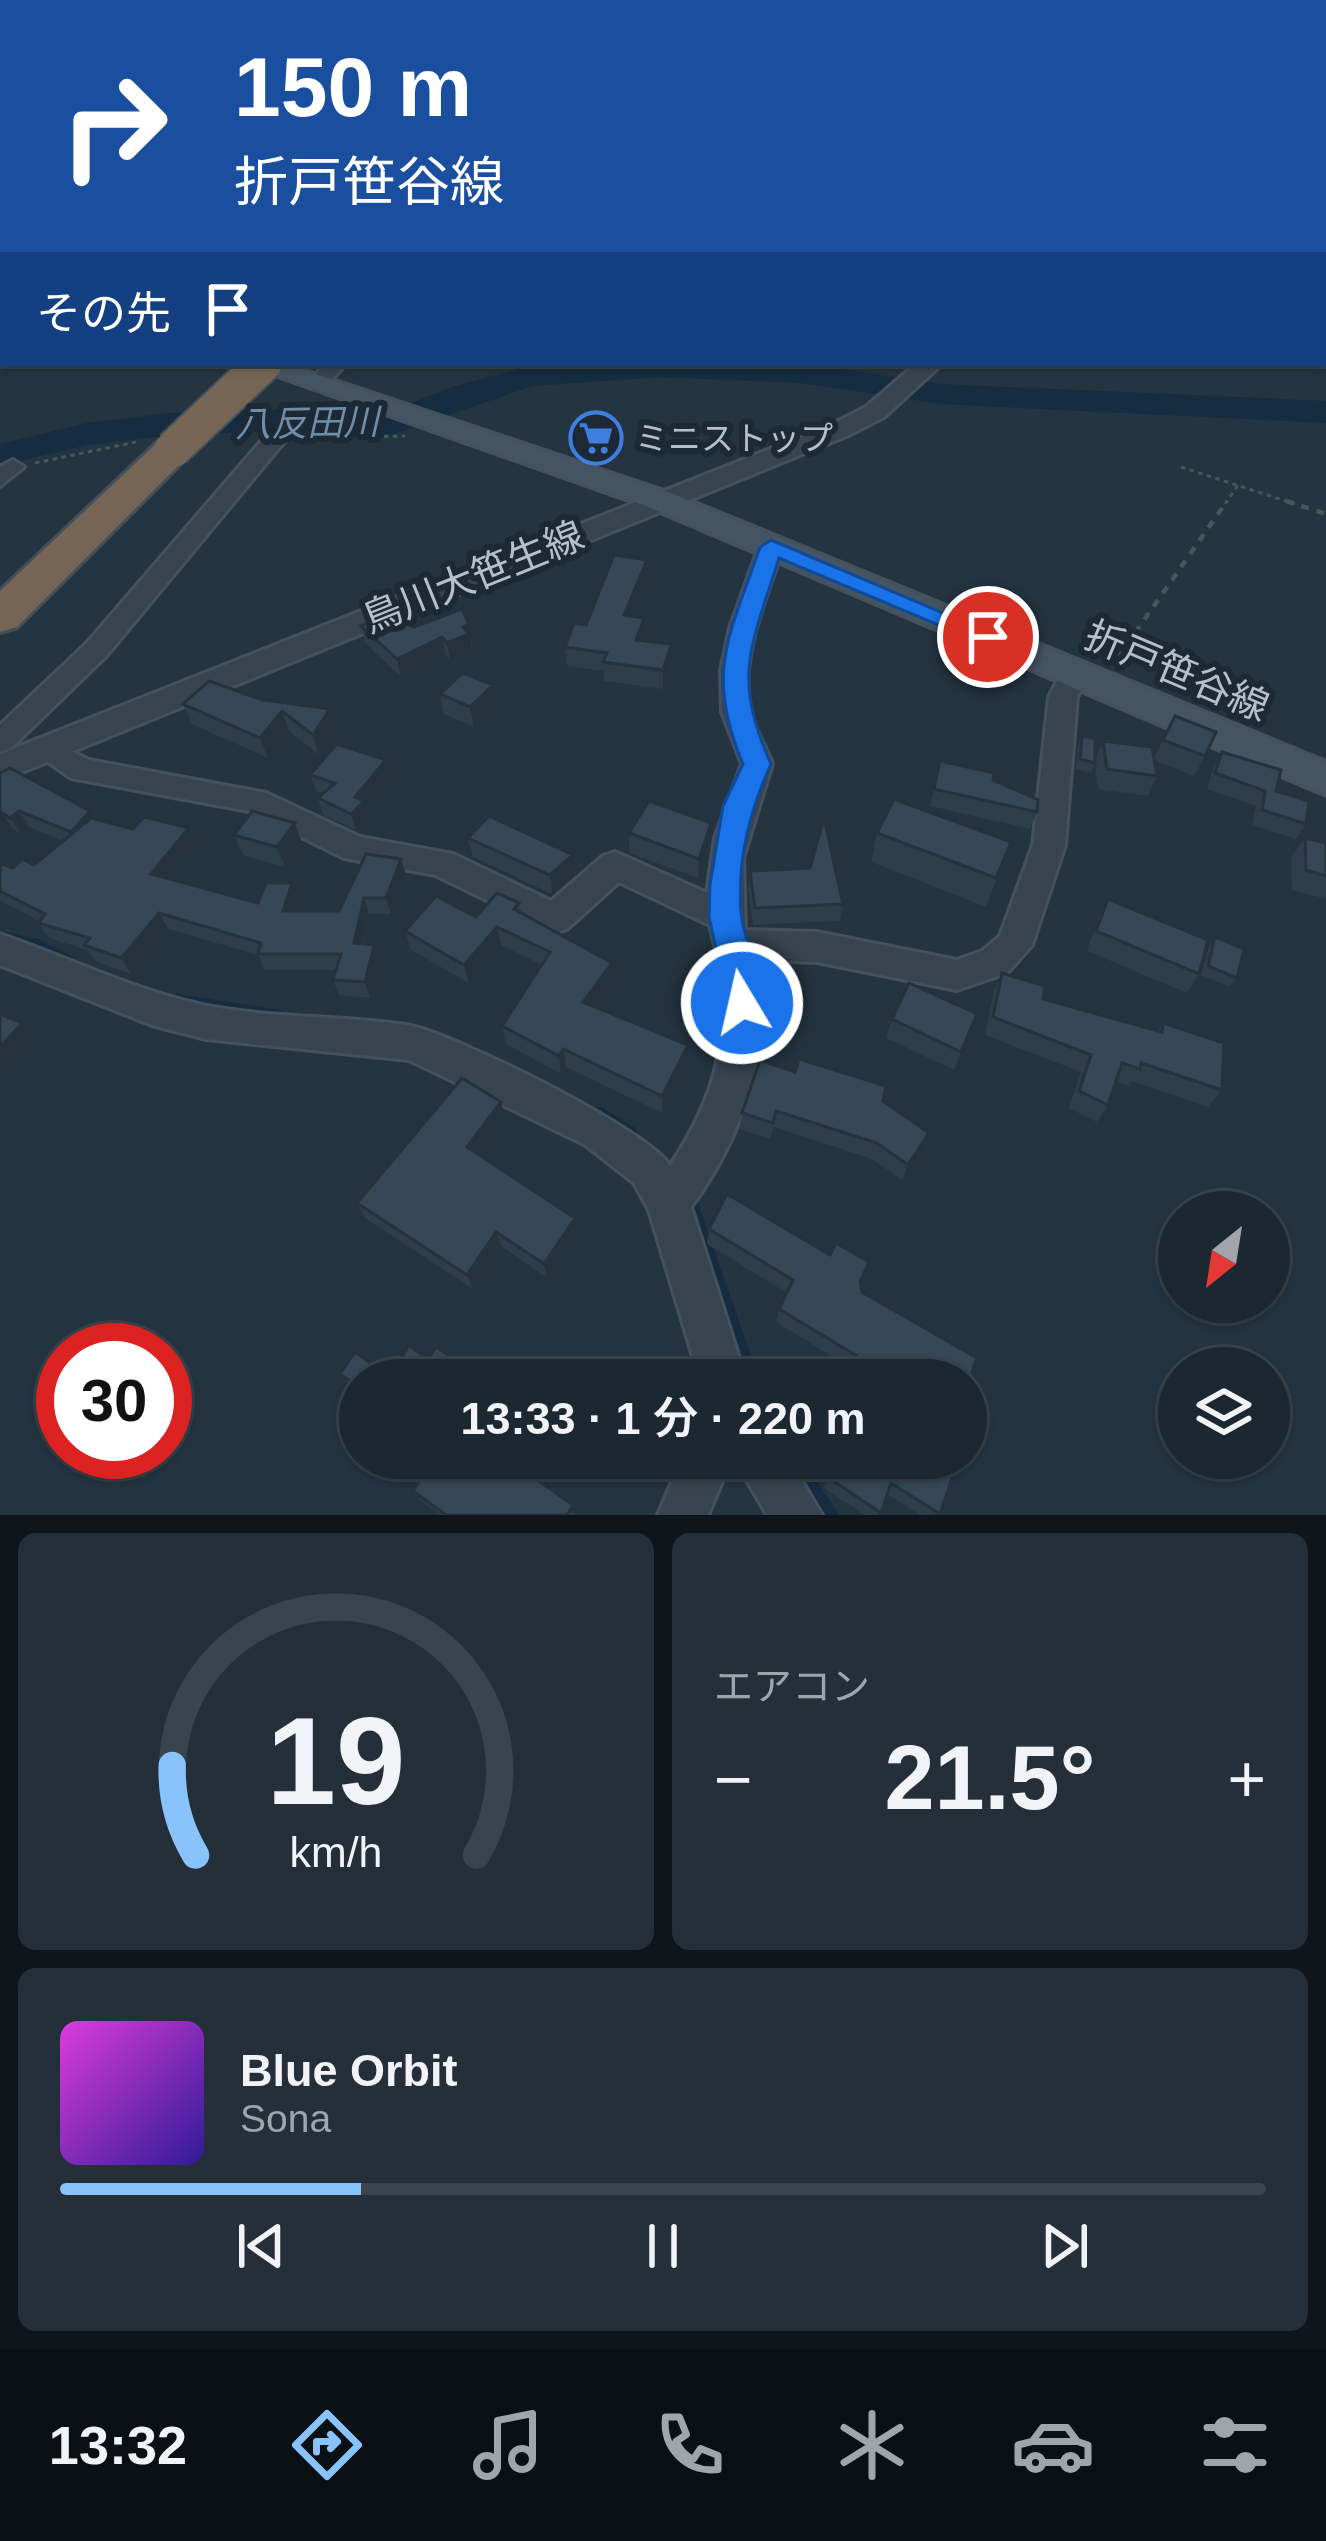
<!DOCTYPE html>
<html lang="ja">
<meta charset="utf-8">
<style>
body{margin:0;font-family:Helvetica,"Noto Sans JP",sans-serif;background:#242f39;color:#f1f3f6;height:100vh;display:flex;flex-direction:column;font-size:45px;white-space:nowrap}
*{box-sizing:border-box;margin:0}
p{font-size:39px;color:#a0a5ab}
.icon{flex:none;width:66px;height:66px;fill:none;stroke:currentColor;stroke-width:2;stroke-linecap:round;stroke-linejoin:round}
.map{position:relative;height:1515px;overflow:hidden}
.sheet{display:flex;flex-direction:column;gap:18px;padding:18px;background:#0f151b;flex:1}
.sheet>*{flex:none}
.banner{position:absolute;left:0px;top:0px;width:1326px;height:366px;box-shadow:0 3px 9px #0004,0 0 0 3px #39444d;background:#1a4fa0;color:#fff;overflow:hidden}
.needle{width:78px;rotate:210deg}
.tools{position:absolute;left:1158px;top:1191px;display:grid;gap:24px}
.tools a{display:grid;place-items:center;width:132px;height:132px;border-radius:50%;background:#1b2731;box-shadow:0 3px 9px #0004,0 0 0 3px #39444d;font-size:60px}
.speed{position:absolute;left:36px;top:1323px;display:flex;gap:24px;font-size:60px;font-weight:700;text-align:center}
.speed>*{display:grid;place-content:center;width:156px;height:156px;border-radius:50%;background:#1b2731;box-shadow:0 3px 9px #0004,0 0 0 3px #39444d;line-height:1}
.speed .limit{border:18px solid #d22;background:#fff;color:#111}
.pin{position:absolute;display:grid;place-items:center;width:102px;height:102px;color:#fff;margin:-51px;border:6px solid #fff;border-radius:50%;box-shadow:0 3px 12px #0007}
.me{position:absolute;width:132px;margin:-66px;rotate:351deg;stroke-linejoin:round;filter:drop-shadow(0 0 9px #0008)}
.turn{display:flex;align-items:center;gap:42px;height:252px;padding:0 36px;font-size:54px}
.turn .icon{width:156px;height:156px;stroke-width:2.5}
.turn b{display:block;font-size:84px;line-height:102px}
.then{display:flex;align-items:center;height:114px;padding:0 36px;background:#0003;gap:24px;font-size:45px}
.big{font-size:90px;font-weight:600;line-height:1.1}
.sheet .tile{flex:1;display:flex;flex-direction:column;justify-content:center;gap:18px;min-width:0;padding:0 42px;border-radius:18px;background:#242f39}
.sheet .dial{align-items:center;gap:0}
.dial svg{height:312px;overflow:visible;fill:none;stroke:#39444d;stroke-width:7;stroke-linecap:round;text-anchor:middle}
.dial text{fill:#f1f3f6;stroke:none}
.song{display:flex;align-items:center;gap:36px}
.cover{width:144px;height:144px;border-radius:18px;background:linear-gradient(135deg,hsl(300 70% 55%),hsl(250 70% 35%))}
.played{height:12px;border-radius:6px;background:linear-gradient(90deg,#89c3fc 25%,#39444d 25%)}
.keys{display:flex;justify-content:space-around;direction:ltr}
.heat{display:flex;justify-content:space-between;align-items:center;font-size:66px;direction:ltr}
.sheet .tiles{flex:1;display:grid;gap:18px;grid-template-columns:1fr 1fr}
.tile:last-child{grid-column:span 2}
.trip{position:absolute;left:339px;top:1359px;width:648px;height:120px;border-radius:60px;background:#1b2731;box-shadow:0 3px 9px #0004,0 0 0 3px #39444d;font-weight:600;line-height:120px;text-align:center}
.tab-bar{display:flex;height:192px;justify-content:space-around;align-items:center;background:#0b1014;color:#a0a5ab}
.tab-bar .icon{width:84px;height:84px}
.tab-bar .active{color:#89c3fc}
.tab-bar b{font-size:54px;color:#f1f3f6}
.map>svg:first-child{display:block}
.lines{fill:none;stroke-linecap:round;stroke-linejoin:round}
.stream-far1{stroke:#162c40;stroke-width:10}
.stream{stroke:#162c40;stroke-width:14}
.river{fill:#162c40;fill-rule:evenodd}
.minor-casing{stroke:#45515d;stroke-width:6}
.tertiary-casing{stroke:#45515d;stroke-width:6}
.secondary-casing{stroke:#45515d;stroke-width:6}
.motorway-casing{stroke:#43505b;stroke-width:6}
.path-far1{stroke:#3f5a59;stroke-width:3;stroke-dasharray:4.5 4.5;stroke-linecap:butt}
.path{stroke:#3f5a59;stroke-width:4.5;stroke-dasharray:8 8;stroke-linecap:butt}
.minor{fill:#384551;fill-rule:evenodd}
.tertiary{fill:#384551;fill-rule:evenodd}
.secondary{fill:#465564;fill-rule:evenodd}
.motorway{fill:#765;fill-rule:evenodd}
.motorway-bridge-casing{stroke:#43505b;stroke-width:40;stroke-linecap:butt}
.motorway-bridge{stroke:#765;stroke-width:36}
.wall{fill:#2e3e4b}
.shaded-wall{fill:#26323d}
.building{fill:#364857;stroke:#26323d;stroke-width:3}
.route{fill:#1a73e8;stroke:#114b97;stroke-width:3}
.labels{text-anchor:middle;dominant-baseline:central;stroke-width:12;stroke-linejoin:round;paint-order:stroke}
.far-poi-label{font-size:33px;fill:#b5c0cb;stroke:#1d2a36;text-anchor:start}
.far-water-label{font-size:36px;font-style:italic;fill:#6d8fab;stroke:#1d2a36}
.street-label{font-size:39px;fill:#b5c0cb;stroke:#1d2a36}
</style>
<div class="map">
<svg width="1326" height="1515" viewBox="0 0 1326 1515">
<rect width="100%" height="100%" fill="#243441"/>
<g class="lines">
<g class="stream-far1">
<path d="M0,936L37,944L71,962"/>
<path d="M177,999L279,1015"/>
</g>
<g class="stream">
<path d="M599,1114L630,1133"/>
<path d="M689,1198L752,1380"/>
<path d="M793,1458L831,1515"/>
</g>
<path class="river" d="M575,363H800L941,384L1326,401V423L941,404L800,383L662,377L532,386L382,438L271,431L170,435L87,445L0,466V444L87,423L170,413L271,409L378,416L455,386L531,366Z"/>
<g class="minor-casing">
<g id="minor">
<path d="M326,363H346L325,388H311L308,384Z"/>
<path d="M269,432L288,437L107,655L10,749L0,752V725L87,643Z"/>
<path d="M13,460L24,467L0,486V467Z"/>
<path d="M771,540L783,547C766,599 739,656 750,712C754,730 766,746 772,764L743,858L745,930L817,932L957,960L982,951L1000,936L1033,845L1049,697L1065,666L1075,664L1089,673L1077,697L1065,845L1032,945L1007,973L957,990L817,962L756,960C778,1040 739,1143 691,1207L746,1380H700L649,1210L634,1183L584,1144L409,1060L206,1039L152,1025L0,965V934C66,957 129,988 198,1004C266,1019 339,1015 407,1025C450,1032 649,1130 670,1166C724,1084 735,1019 710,925L619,882L567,929L555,933L435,875L344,858L249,811L71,778L31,750L46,739L89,760L266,793L360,837L453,854L551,901L603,856L615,852L707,893L715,838L742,764L722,712L721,670L730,628L759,547Z"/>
<path d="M682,1458H732L708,1515H658Z"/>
<path d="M734,1458H788L822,1515H767Z"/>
</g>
</g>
<g class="tertiary-casing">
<path id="tertiary" d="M917,363H943L884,417L849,435L0,781V754L831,425L866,407Z"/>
</g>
<g class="secondary-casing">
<g id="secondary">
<path d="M0,271L3,272V286L0,285Z"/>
<path d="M241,363H282L673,494L1326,762V795L651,508Z"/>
</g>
</g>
<g class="motorway-casing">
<path id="motorway" d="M173,437L187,441L192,449L187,457L17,627L0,632V591L159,441Z"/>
</g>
<g class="path-far1">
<path d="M303,438L405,436"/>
<path d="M35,463L136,442"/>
<path d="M1181,467L1295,504"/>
<path d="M1225,504L1238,485"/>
</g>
<g class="path">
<path d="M1286,501L1326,514"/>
<path d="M1117,659L1227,501"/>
</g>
<use href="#minor" class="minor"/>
<use href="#tertiary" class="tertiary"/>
<use href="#secondary" class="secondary"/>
<use href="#motorway" class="motorway"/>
<g class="motorway-bridge-casing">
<path id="motorway-bridge" d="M173,449L264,363"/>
</g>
<use href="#motorway-bridge" class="motorway-bridge"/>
</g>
<g class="wall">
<path d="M647,578L632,616L644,618L643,641L671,644V663L663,689L604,681V671L567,666L565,647L586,625Z"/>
<path d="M361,626L414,627L472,641V651L450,660L445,654L401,677L365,643Z"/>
<path d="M209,681L336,729L319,755L289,731L268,758L192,724L183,704Z"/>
<path d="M493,685L496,705L474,727L444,714L440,694Z"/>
<path d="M1175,716L1205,756L1194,776L1154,760L1157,776L1148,796L1098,789L1095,762L1091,773L1076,769L1078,746L1082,736L1095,760L1103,741L1154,758Z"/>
<path d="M1222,752L1276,791L1306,824L1296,839L1252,825L1256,806L1207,789L1213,768Z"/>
<path d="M386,760L390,777L365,807L369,818L356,830L323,815L318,798L323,793L316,791L310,775Z"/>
<path d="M940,761L1037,812L1030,829L930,806Z"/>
<path d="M0,773L95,819L197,845L169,879L258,903L299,899L295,911H339L401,859L406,875L391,914H369L363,944L380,960L370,998L339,995L333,980L336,970H265L258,955L168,929L131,974L95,961L87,950L49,938L38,923L39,921L0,901V866L13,868L34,865L63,841L29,827L21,834L13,829L0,839Z"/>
<path d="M629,833L710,843L698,878L629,853Z"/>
<path d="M877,833L1011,842L986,907L871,862Z"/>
<path d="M234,835L302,843L285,867L243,855Z"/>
<path d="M468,838L573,855L575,874L552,894L473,857Z"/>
<path d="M1305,838L1326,843V899L1292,890L1291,857Z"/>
<path d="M750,871L843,904L840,921L753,925L748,888Z"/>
<path d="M1108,899L1199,974L1187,993L1087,951L1098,919Z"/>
<path d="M519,903L520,912L613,981L594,1007L688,1045V1063L662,1113L566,1067L561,1074L506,1044L502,1026L542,965L501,945L469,983L411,950L405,931L476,917Z"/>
<path d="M1215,937L1237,978L1230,987L1201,975L1209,947Z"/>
<path d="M1002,973L1043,999L1158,1031L1163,1023L1222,1090L1208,1107L1132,1081L1129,1086L1116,1082L1108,1105L1097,1122L1069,1108L1081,1072L985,1035L994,991Z"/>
<path d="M977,1014L954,1070L886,1038L892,1019Z"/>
<path d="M883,1101L923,1149L902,1180L872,1159L774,1127L770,1139L740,1129L742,1113Z"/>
<path d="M505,1118L478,1154L577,1232L547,1278L501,1246L473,1289L365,1218L357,1203Z"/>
<path d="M709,1229L860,1283L862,1292L966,1380H850L847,1378L851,1368L776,1322L779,1309L787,1293L707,1244Z"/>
<path d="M428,1359L485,1380H360V1393L349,1385L340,1374L389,1376Z"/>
<path d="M803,1458H912L927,1467L935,1458L940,1514L920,1515L887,1494L879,1515H865L824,1488L829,1477L802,1459Z"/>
<path d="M413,1491L575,1513L574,1515H441L420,1500Z"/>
</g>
<g class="shaded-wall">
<path d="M647,560V578L624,634V615Z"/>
<path d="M644,618V637L637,659L636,640Z"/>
<path d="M469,624L472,651L450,660L447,643L463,627Z"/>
<path d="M442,637L445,654L401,677L397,659Z"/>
<path d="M671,644V663L663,689V670Z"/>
<path d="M493,685L496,705L474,727L470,707Z"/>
<path d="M330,709L336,729L319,755L313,735Z"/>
<path d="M282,711L289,731L268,758L260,738Z"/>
<path d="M386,760L390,777L365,807L369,818L356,830L351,814L355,797Z"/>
<path d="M19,811L29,827L21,834L10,818Z"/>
<path d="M90,811L100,827L81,848L71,832Z"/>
<path d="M2,813L13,829L0,839V815Z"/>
<path d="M295,823L302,843L285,867L277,847Z"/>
<path d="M711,823L710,843L698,878L699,859Z"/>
<path d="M189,828L197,845L160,890L151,874Z"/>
<path d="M573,855L575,874L552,894L550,875Z"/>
<path d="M401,859L406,875L391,914L386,898Z"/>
<path d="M292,883L299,899L290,927L283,911Z"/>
<path d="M364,898L369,914L359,959L354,943Z"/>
<path d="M159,913L168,929L131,974L121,958Z"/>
<path d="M497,927L501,945L469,983L464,965Z"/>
<path d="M374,945L380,960L370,998L365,982Z"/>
<path d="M612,963L613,981L585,1020L583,1002Z"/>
<path d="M22,1023L37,1041L0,1083V1047Z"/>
<path d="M688,1045V1063L662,1113V1096Z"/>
<path d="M563,1049L566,1067L561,1074L559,1056Z"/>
<path d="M501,1102L505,1118L472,1162L467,1147Z"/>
<path d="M929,1133L923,1149L902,1180L908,1165Z"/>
<path d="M575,1218L577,1232L547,1278L544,1264Z"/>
<path d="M496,1232L501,1246L473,1289L467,1275Z"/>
</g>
<g class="building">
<path d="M1323,156H1326V228L1323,227Z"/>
<path d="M3,163V219L0,218V174Z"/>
<path d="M614,555L647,560L624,615L644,618L636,640L671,644L663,670L603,662L607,653L565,647L574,623L586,625Z"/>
<path d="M462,609L469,624L463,627L469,634L447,643L442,637L397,659L361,626L394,610L414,627Z"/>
<path d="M463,673L493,685L470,707L440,694Z"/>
<path d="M209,681L263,700L330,709L313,735L282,711L260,738L183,704Z"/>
<path d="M1175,716L1216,732L1205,756L1163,740Z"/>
<path d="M1082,736L1095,739V763L1080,759Z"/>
<path d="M1103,741L1152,747L1157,776L1107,769Z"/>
<path d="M337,744L386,760L355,797L364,801L351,814L318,798L335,783L310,775Z"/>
<path d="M1222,752L1281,770L1276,791L1309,801L1306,824L1262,810L1265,791L1215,773Z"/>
<path d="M940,761L994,773L993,780L1038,800L1037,812L934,789Z"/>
<path d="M10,768L90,811L71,832L19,811L10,818L2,813L0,815V773Z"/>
<path d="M894,799L1011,842L996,878L877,833Z"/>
<path d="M649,801L711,823L699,859L629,833Z"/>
<path d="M252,811L295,823L277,847L234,835Z"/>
<path d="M489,816L573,855L550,875L468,838Z"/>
<path d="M144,817L189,828L151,874L258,903L266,883H292L283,911H339L366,854L401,859L386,898H364L354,943L374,945L365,982L333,980L341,954H258L261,943L159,913L121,958L84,945L90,938L38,923L45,914L0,891V866L3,864L13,868L22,859L34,865L91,818L133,829Z"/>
<path d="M824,818L843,904L755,908L750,871L810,868Z"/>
<path d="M1305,838L1326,843V876L1306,870Z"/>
<path d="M497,893L519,903L514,909L612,963L583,1002L688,1045L662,1096L563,1049L559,1056L502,1026L550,952L497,927L464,965L405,931L436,896L476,917Z"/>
<path d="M1108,899L1208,940L1199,974L1096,931Z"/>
<path d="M1215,937L1244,949L1237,978L1208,966Z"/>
<path d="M1002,973L1045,986L1043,999L1162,1032L1163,1023L1224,1043L1222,1090L1141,1063L1140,1069L1122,1063L1108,1105L1079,1091L1091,1055L993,1017Z"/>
<path d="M909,983L977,1014L961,1052L892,1019Z"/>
<path d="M0,1014L22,1023L0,1047Z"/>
<path d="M799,1059L886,1086L883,1101L929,1133L908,1165L877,1143L776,1111L773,1123L742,1113L760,1060L795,1072Z"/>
<path d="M462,1078L501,1102L467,1147L575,1218L544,1264L496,1232L467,1275L357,1203Z"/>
<path d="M727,1194L830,1255L836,1243L869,1262L860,1282L862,1292L977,1358L966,1389V1380H876L852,1366L857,1356L779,1309L793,1280L709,1229Z"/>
<path d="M409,1346L428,1359L436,1347L485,1380H360V1388L340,1374L355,1352L389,1376Z"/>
<path d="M433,1458H506L573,1505L567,1515H446L413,1491Z"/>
<path d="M820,1458H912L931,1470L936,1458L955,1469L940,1514L891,1483L881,1513L829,1478L834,1468Z"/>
</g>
<linearGradient id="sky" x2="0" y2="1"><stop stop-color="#141d24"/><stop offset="0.42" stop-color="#3f5065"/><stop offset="1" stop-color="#3f5065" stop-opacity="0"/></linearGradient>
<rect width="1326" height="368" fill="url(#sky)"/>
<path class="route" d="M771,540L1000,637L996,642H979L779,558C752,645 731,676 771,764C750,810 737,861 741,912C743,947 770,978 754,1013L742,1018L730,1013L709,917L710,885L723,806L743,764C704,672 730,635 760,547Z"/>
<defs>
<g id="supermarket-ring" transform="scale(2.7)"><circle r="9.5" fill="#1d2a36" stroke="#3f7fe0" stroke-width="1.5"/><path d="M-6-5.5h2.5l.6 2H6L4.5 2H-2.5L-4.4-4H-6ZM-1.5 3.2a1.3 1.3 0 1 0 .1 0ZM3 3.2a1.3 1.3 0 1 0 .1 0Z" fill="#3f7fe0"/></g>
</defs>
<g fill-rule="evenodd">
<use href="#supermarket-ring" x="596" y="438"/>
</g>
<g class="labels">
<g class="far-poi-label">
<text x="635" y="438">ミニストップ</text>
</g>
<g class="far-water-label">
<text transform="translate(307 423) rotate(-1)">八反田川</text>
</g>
<g class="street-label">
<text transform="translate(473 577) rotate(-22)">鳥川大笹生線</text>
<text transform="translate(1177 671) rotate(23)">折戸笹谷線</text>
</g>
</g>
</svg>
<div class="tools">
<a><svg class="needle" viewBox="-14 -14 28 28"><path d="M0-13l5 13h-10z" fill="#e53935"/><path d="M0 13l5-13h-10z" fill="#a0a5ab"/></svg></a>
<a><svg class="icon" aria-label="layers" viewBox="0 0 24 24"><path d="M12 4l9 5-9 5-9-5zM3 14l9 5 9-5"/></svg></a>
</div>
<div class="speed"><div class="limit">30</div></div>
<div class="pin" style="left:988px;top:637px;background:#d93025"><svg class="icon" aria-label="arrive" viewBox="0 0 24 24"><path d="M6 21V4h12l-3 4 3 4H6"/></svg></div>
<svg class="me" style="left:742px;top:1003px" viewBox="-20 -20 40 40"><circle r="17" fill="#1a73e8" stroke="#fff" stroke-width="3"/><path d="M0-11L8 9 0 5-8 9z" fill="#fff"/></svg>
<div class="trip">13:33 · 1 分 · 220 m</div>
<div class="banner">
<div class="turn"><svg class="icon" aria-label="right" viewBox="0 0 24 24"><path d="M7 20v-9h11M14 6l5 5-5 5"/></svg><div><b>150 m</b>折戸笹谷線</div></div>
<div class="then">その先<svg class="icon" aria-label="arrive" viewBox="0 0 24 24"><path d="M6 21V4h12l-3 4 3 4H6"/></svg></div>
</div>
</div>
<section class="sheet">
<div class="tiles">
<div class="tile dial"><svg viewBox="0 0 100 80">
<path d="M14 69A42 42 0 1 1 86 69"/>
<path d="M14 69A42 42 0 0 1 8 46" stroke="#89c3fc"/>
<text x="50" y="56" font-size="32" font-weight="700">19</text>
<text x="50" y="72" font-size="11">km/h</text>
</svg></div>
<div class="tile"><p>エアコン</p>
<div class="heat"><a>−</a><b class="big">21.5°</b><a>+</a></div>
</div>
<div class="tile">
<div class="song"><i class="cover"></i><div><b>Blue Orbit</b><p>Sona</p></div></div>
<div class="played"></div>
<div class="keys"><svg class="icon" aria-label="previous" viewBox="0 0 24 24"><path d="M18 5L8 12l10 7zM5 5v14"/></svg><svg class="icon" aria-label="pause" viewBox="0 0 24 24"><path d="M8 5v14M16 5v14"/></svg><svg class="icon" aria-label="next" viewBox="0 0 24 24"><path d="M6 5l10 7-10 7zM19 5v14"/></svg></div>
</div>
</div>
</section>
<nav class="tab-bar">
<b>13:32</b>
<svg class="icon active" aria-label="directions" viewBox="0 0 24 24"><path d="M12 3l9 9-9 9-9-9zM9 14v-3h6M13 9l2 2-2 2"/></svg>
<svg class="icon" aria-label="music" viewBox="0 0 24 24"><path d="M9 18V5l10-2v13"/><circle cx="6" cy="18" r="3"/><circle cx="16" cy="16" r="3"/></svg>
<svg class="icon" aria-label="phone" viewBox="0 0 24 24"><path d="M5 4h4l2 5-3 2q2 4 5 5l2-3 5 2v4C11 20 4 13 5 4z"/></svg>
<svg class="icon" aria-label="climate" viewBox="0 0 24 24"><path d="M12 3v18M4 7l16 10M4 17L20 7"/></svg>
<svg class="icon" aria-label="car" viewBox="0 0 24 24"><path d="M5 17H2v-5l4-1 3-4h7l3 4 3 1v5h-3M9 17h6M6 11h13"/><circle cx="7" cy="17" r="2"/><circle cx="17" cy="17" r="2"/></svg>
<svg class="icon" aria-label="filters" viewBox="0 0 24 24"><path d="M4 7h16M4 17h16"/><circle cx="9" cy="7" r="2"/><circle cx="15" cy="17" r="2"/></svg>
</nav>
